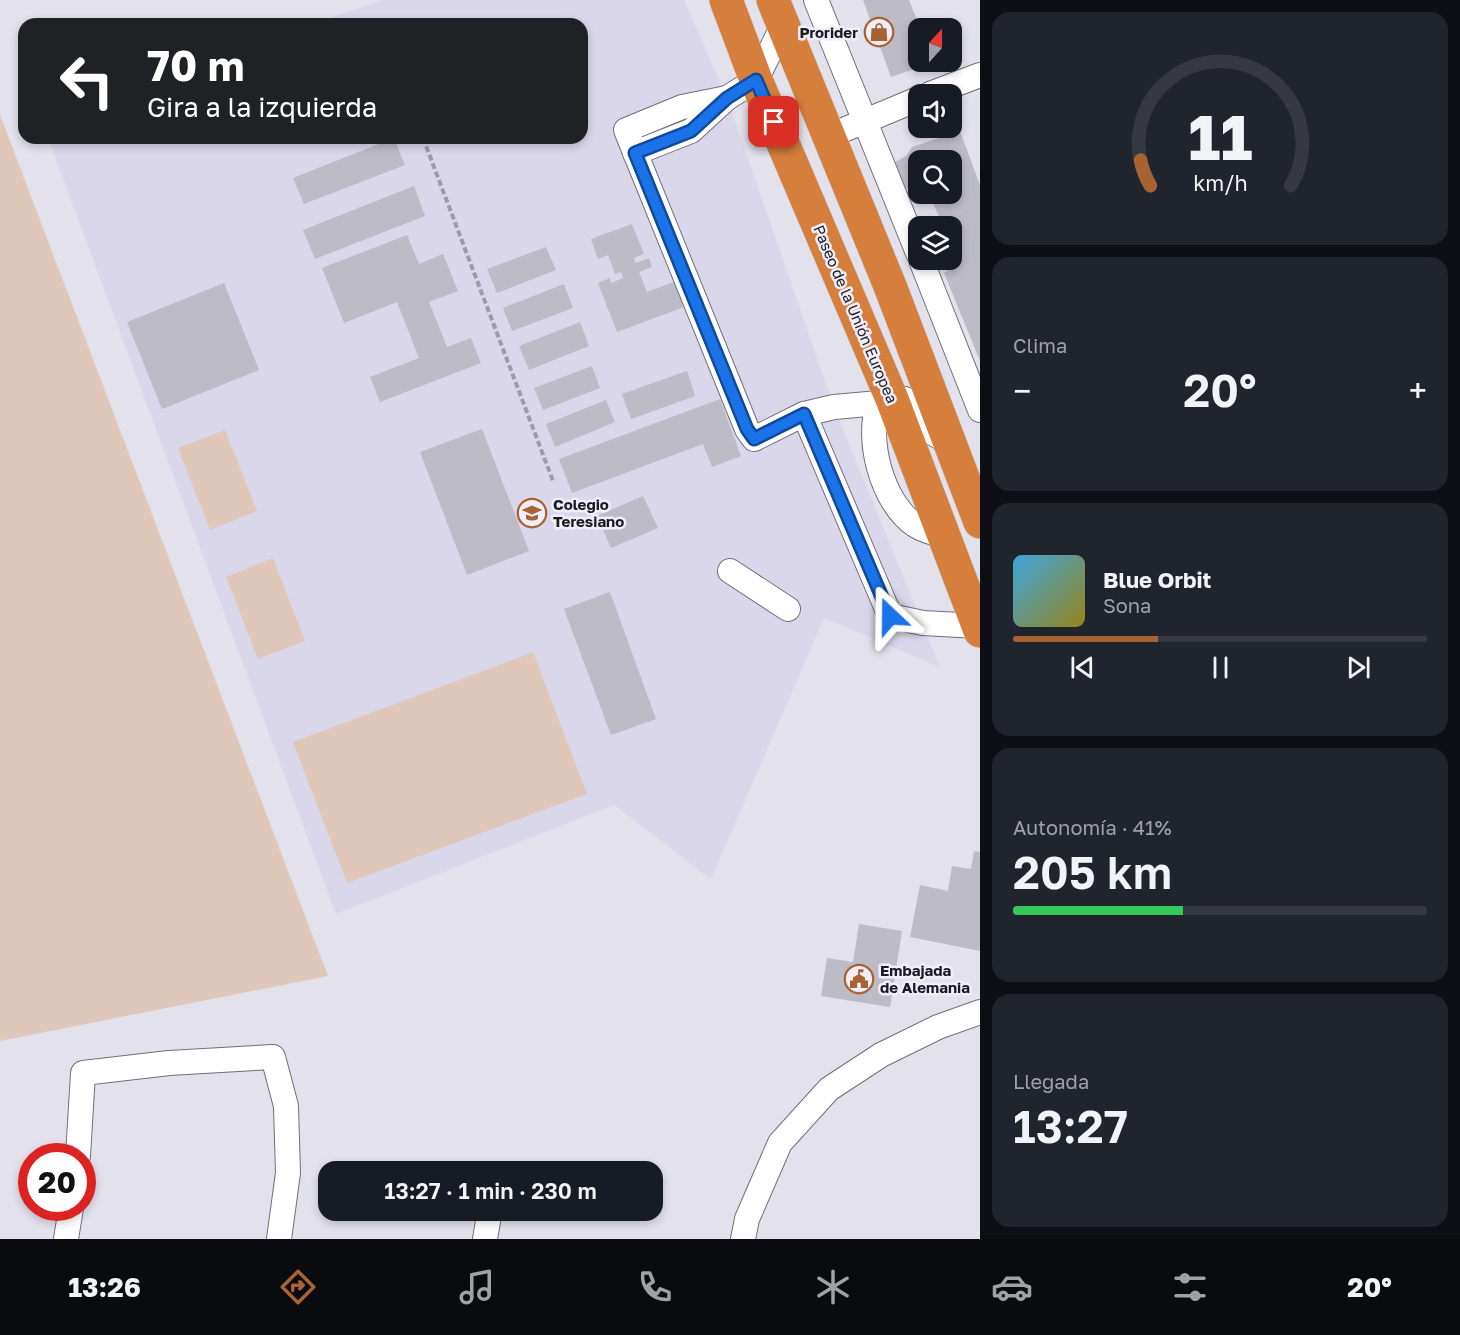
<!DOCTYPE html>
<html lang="es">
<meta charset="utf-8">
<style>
body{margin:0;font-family:"Golos Text",sans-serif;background:#20242c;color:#f1f3f6;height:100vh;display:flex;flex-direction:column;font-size:22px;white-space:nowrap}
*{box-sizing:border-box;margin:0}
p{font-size:20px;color:#9ea1a6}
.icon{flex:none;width:33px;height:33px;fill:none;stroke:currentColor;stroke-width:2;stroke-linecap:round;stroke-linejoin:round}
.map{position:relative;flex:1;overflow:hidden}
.panel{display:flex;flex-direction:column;gap:12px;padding:12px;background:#0d0f14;width:480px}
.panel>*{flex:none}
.banner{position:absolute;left:18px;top:18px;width:570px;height:126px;border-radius:18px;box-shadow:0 3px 9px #0003;background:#202124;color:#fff;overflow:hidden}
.needle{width:39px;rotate:21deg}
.fabs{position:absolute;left:908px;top:18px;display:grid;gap:12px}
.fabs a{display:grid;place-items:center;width:54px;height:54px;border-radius:12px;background:#171b24;box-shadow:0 3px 9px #0003;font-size:30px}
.speed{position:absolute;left:18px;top:1143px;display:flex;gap:12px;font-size:30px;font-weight:700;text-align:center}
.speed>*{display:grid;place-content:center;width:78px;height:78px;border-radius:50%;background:#171b24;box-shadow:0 3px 9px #0003;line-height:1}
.speed .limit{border:9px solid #d22;background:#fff;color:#111}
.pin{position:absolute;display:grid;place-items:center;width:51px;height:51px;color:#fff;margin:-26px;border-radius:12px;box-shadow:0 3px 9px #0006}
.me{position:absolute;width:66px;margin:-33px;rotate:337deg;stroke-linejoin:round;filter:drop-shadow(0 0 4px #0008)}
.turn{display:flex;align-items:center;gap:21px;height:126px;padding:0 30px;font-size:27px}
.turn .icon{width:78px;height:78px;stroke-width:2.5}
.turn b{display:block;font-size:42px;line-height:51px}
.big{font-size:45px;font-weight:600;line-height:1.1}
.panel .card{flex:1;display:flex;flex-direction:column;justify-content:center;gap:9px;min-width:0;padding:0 21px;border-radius:18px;background:#20242c}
.panel .dial{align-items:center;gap:0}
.dial svg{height:156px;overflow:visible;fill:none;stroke:#363941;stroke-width:7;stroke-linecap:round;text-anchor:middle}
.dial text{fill:#f1f3f6;stroke:none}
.song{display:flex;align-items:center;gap:18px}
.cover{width:72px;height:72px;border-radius:9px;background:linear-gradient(135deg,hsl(200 70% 55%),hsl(50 70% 35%))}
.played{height:6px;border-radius:3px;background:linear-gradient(90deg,#a76332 35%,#363941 35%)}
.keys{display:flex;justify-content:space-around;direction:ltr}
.heat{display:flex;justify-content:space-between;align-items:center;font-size:33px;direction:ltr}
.charge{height:9px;border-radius:4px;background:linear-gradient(90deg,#34c759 41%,#363941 0)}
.trip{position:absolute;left:318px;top:1161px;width:345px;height:60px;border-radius:18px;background:#171b24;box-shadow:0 3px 9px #0003;font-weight:600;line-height:60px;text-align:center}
.menu{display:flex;height:96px;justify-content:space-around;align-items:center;background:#090b0e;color:#9ea1a6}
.menu .icon{width:42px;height:42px}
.menu .active{color:#a76332}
.menu b{font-size:27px;color:#f1f3f6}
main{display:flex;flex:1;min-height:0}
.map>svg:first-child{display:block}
.built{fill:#d9d7e9}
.green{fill:#dfc8b9}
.building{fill:#bcbbc6}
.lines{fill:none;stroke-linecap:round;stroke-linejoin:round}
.minor-casing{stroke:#716f79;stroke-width:26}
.highway-casing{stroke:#c4c3c4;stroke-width:34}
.path{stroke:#9d9ba4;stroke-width:4;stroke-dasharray:6 3;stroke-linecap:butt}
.minor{stroke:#fff;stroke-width:24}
.highway{stroke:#d67e3c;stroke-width:33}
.route-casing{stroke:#114b97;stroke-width:15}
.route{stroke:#1a73e8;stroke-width:10}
.labels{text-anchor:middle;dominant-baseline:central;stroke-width:5;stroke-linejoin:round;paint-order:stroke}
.poi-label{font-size:15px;font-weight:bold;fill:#1b1a1e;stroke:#f0eefa;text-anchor:start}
.street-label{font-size:15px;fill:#1b1a1e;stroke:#f0eefa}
</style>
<main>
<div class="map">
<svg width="980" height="1239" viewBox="0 0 980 1239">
<rect width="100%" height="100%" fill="#e3e1ec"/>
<path class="built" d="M383,0H684L727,98L834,407L940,667L824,618L711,879L614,805L336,914L48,138H582V24H312Z"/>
<g class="green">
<path d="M0,115L328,976L0,1041Z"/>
<path d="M225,430L257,511L210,530L178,448Z"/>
<path d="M273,558L305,641L258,659L226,577Z"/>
<path d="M533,652L587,794L347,883L293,742Z"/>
</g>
<g class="building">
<path d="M863,0H909L920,28L918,62H935L891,77Z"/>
<path d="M960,131L980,185V361L944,273L959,263L951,245V226H943L929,194H951V160H918V187L903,189L895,162L906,156L912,147Z"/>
<path d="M394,138L405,165L304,204L293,178Z"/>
<path d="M414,186L425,216L315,259L303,230Z"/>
<path d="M632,224L644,254L634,258L636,263L649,258L652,267L639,272L647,292L674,282L684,307L617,332L598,283L610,278L611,283L623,278L621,272L615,274L608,255L598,259L591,239Z"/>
<path d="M407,235L419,264L443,254L458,291L429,302L447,347L471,338L481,363L380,402L370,377L419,358L397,302L344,323L322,268Z"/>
<path d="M546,247L556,270L497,293L487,269Z"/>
<path d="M224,283L259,370L162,409L127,322Z"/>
<path d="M564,284L573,308L512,331L503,308Z"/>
<path d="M580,322L589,346L529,370L519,346Z"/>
<path d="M592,366L600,388L543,410L534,388Z"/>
<path d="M687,371L695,396L631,419L622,394Z"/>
<path d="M720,399L741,456L712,467L703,444L572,493L559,459Z"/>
<path d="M606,400L615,422L555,447L546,424Z"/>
<path d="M482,429L529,551L467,575L420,452Z"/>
<path d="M643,496L658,528L611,548L597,516Z"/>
<path d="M610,592L656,719L611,735L564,609Z"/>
<path d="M974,851L980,852V951L910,937L920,885L948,891L952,866L971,869Z"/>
<path d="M859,924L902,931L890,1007L821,996L827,958L853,962Z"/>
</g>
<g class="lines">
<g class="minor-casing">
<g id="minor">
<path d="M816,0L918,253"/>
<path d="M930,94L980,75"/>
<path d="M727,98L682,107L626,130L747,429L754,439L804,414L834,407L879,403"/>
<path d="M829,136L918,99"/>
<path d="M635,153L691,131L727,98L756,80L783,25"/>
<path d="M921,260L980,410"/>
<path d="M804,414L890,616L923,623L978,626"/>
<path d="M945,537C936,533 923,531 915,525C882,503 865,438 879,403L905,399L916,410L927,430L952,444"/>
<path d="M730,571L788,609"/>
<path d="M78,1156L83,1073L169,1063L273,1057L286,1106L288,1173L279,1239"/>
<path d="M66,1239L71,1208"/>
<path d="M485,1239L490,1210"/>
<path d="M743,1239L747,1219L780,1143L829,1089L881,1055L938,1027L980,1012"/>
</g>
</g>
<g class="highway-casing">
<g id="highway">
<path d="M726,0L756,80L892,399L980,631"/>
<path d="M773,0L890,286L980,522"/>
</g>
</g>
<path class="path" d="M423,138L553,481"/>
<use href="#minor" class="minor"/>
<use href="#highway" class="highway"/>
</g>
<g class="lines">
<g class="route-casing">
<path id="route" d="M774,122L756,80L727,98L691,131L635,153L747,429L754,439L804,414L890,616"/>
</g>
<use href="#route" class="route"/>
</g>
<defs>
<g id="shop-ring" transform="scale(1.5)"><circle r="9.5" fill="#f0eefa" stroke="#a76332" stroke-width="1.5"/><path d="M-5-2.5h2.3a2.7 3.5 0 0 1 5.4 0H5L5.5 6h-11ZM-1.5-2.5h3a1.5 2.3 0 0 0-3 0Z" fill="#a76332"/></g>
<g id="school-ring" transform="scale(1.5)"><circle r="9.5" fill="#f0eefa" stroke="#a76332" stroke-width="1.5"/><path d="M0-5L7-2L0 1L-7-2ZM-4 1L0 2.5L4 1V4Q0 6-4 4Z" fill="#a76332"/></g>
<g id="civic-ring" transform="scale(1.5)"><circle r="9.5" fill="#f0eefa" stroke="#a76332" stroke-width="1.5"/><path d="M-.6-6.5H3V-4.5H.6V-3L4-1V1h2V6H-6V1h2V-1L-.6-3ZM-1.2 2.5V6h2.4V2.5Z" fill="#a76332"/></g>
</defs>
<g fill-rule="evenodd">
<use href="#shop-ring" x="879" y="32"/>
<use href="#school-ring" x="532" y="513"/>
<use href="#civic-ring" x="859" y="979"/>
</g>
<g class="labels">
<g class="poi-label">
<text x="858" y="32" text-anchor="end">Prorider</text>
<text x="553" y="504">Colegio<tspan x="553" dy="17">Teresiano</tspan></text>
<text x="880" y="970">Embajada<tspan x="880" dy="17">de Alemania</tspan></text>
</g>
<g class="street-label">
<text transform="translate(856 314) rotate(67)">Paseo de la Unión Europea</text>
</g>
</g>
</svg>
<div class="fabs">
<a><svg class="needle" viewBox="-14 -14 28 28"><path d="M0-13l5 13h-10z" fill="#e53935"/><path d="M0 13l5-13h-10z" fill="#9ea1a6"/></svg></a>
<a><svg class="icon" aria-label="sound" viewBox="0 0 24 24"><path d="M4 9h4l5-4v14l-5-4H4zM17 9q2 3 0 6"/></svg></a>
<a><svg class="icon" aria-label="search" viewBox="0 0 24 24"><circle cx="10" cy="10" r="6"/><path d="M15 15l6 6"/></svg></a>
<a><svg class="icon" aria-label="layers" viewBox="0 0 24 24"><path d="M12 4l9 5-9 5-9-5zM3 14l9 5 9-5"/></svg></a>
</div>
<div class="speed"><div class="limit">20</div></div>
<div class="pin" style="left:774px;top:122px;background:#d93025"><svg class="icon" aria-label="arrive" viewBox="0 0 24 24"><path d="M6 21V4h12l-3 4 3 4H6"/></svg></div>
<svg class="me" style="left:890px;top:616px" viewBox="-20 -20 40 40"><path d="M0-17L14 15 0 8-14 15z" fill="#1a73e8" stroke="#fff" stroke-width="4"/></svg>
<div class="trip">13:27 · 1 min · 230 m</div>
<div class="banner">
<div class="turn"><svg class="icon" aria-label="left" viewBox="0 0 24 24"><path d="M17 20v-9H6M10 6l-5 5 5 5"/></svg><div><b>70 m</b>Gira a la izquierda</div></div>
</div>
</div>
<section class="panel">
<div class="card dial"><svg viewBox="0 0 100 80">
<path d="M14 69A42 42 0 1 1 86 69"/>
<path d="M14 69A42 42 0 0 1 9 56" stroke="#a76332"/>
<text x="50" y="56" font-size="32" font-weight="700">11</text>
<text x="50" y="72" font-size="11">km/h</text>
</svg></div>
<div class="card"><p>Clima</p>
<div class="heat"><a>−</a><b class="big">20°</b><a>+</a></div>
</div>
<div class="card">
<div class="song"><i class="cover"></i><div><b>Blue Orbit</b><p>Sona</p></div></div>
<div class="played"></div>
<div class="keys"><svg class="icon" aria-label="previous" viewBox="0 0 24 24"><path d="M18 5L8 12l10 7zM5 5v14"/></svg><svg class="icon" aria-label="pause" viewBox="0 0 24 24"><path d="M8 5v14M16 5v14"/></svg><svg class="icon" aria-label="next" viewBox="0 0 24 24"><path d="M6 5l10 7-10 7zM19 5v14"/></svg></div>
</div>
<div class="card"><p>Autonomía · 41%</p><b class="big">205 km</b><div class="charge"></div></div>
<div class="card"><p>Llegada</p><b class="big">13:27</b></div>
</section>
</main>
<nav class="menu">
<b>13:26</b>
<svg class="icon active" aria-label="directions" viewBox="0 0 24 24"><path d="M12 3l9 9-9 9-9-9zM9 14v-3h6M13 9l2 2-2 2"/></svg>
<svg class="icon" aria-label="music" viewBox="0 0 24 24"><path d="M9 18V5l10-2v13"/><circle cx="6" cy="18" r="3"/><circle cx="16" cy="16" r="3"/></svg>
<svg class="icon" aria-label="phone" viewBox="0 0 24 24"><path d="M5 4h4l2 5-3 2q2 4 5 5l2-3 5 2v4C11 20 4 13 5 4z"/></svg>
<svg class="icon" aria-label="climate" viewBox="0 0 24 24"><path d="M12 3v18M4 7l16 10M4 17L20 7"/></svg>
<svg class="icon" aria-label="car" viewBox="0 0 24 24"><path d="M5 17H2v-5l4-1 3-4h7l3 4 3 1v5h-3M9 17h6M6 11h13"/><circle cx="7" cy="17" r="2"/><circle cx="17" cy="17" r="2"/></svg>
<svg class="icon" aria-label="filters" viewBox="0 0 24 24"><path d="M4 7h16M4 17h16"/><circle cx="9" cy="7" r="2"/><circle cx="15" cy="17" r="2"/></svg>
<b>20°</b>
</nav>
